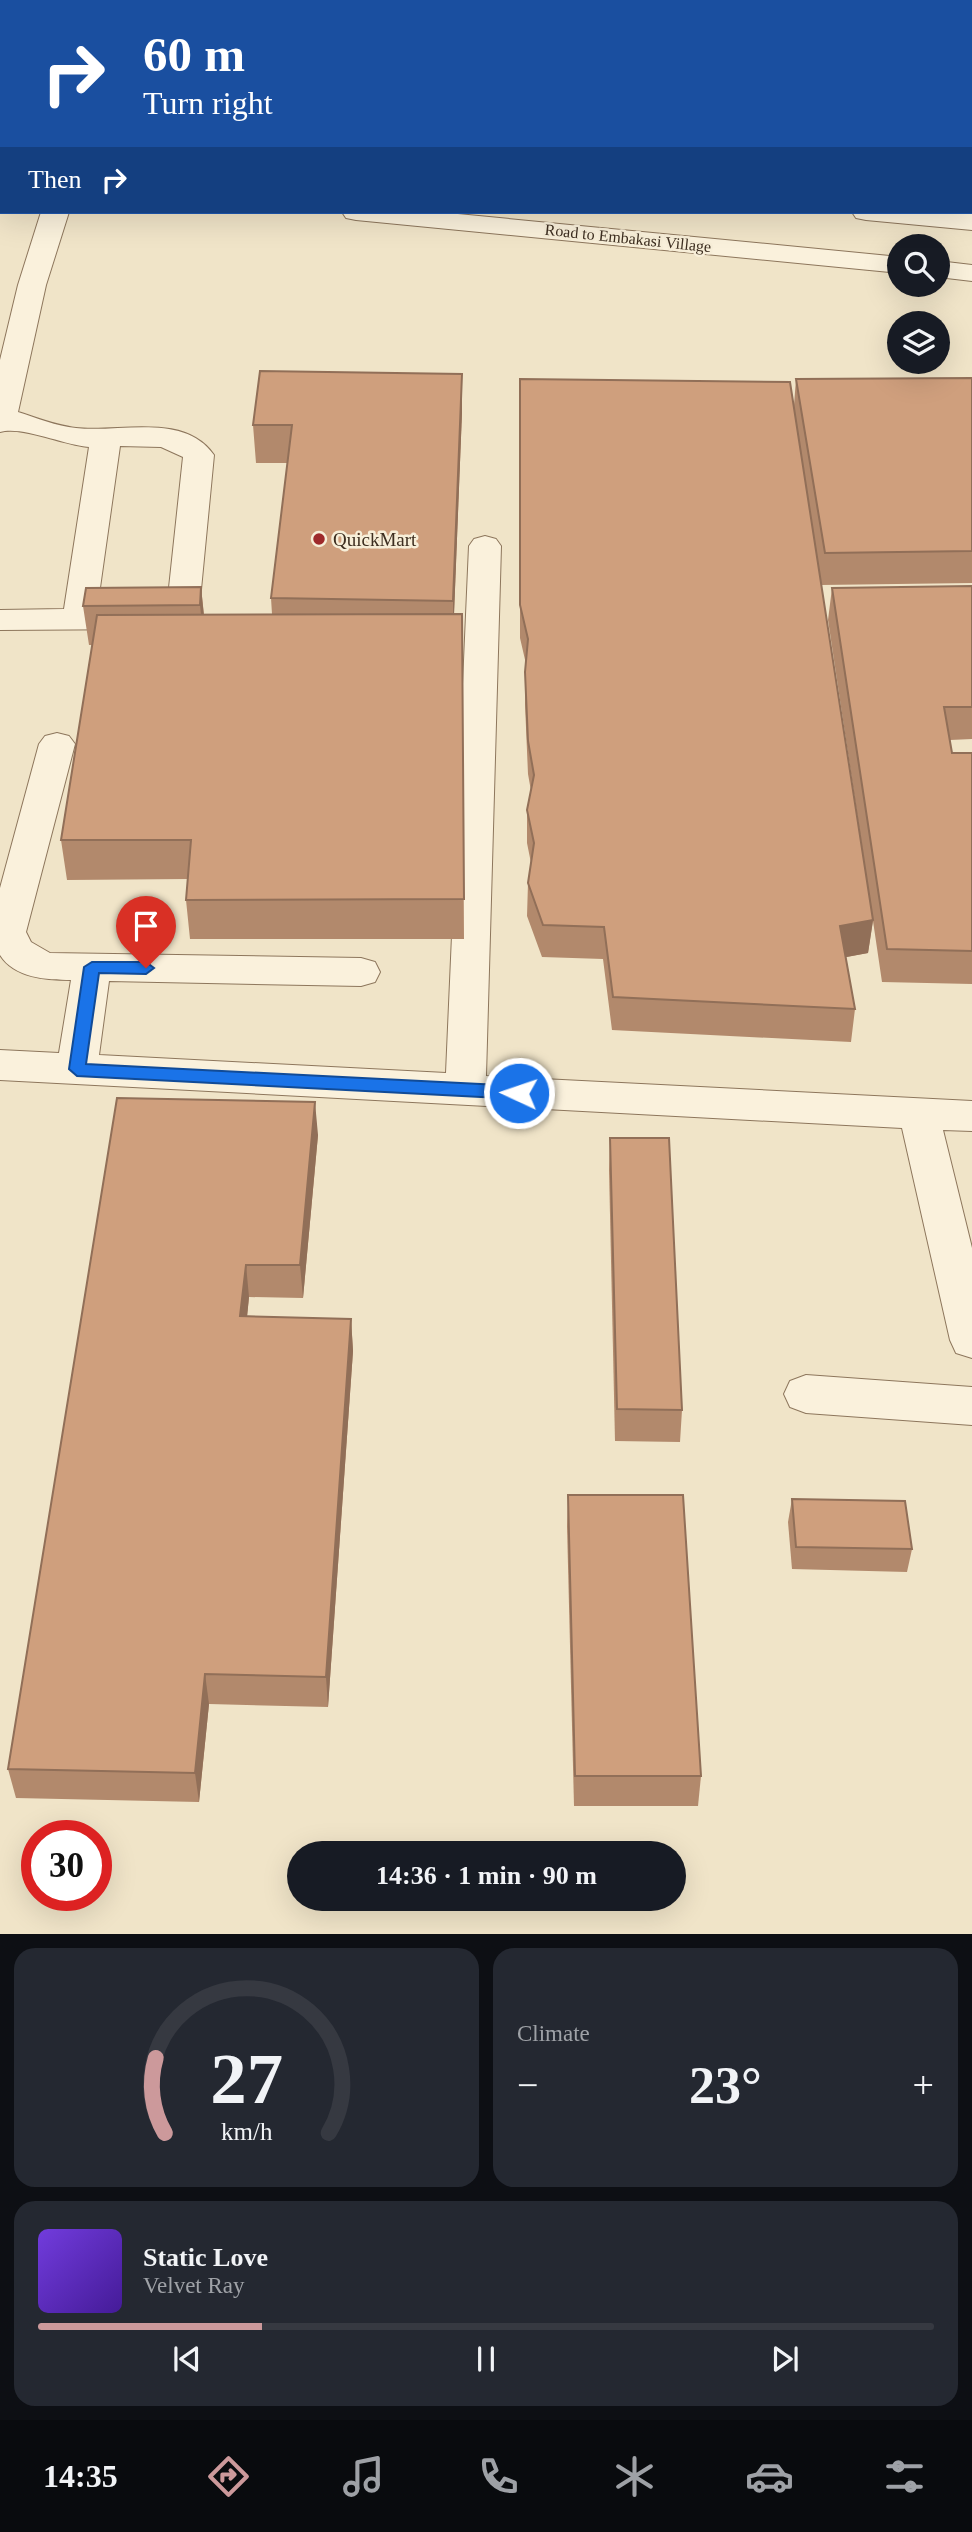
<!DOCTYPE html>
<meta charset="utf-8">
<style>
body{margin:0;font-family:Georgia,serif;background:#242831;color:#f1f3f6;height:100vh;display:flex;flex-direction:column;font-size:26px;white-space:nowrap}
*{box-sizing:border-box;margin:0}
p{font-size:23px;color:#9ea1a6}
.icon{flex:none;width:38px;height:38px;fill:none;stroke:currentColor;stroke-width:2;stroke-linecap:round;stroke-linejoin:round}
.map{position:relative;height:1934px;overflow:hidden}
.side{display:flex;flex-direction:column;gap:14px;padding:14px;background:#0d0f14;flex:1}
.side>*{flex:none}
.hud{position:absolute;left:0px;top:0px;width:973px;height:214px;box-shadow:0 7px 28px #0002;background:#1a4fa0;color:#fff;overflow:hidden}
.buttons{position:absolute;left:887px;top:234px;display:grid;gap:14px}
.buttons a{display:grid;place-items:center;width:63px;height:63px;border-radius:50%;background:#171b24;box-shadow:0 7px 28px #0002;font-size:35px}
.speed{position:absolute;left:21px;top:1820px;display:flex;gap:14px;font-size:35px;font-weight:700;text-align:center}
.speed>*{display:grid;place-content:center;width:91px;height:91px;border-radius:50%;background:#171b24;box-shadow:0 7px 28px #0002;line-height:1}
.speed .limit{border:10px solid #d22;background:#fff;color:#111}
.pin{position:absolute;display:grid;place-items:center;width:60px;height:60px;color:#fff;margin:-72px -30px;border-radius:50% 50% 50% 0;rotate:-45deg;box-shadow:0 0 7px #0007}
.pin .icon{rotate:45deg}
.me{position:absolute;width:77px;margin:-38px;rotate:273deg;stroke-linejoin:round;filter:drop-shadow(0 0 5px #0008)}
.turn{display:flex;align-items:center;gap:24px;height:147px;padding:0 28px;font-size:32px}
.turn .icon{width:91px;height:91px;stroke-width:2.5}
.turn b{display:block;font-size:49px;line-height:60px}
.then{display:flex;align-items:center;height:66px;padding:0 28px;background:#0003;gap:14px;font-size:26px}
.big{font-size:52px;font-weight:800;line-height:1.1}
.side .card{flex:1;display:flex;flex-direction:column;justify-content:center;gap:10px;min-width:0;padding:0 24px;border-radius:21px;background:#242831}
.side .dial{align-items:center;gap:0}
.dial svg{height:182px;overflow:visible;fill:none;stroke:#363941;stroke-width:7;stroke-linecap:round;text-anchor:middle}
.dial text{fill:#f1f3f6;stroke:none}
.song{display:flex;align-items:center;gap:21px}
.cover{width:84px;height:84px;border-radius:10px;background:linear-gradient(135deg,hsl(260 70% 55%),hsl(260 70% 35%))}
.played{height:7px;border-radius:4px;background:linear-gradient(90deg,#cc999b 25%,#363941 25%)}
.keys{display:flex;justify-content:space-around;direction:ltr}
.heat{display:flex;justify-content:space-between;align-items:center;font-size:38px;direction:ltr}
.side .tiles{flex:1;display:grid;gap:14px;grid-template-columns:1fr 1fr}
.card:last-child{grid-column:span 2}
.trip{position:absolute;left:287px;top:1841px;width:399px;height:70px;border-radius:35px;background:#171b24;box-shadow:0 7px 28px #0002;font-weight:800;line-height:70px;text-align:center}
.tabs{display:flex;height:112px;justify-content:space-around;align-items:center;background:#090b0e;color:#9ea1a6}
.tabs .icon{width:49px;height:49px}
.tabs .on{color:#cc999b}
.tabs b{font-size:32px;color:#f1f3f6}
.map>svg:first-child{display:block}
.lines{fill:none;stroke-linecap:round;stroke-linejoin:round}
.minor-casing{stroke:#8d765c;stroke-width:2}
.minor{fill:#faf1dc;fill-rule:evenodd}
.wall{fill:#b2896c}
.shaded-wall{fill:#916f58}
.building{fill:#cf9f7d;stroke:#916f58;stroke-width:2}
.route{fill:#1a73e8;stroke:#114b97;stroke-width:2}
.poi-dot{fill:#9e2a2b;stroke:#f7eed8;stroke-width:2.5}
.labels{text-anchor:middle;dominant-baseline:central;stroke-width:5;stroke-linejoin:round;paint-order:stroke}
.far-street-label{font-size:16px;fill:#3d2e20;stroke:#f7eed8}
.poi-label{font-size:19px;fill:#3d2e20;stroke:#f7eed8;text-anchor:start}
</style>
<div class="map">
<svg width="972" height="1934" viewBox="0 0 972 1934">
<rect width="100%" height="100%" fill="#f0e4c8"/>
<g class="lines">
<g class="minor-casing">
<g id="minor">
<path d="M0,0L11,2H2V13Z"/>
<rect x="98" y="0" width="24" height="2"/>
<path d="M972,0V14H971V2H963Z"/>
<path d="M41,212H69L46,285L18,412C37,418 56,426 76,428C120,433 184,412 214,455L200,600C187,619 169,624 147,629L0,630V610L64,609L89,447C63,445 23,426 0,432V360L18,285ZM120,446L161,447L183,457L168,597C151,614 119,609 97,609Z"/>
<path d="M342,212H437L900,257V273L356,220L346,218Z"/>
<path d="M852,212L972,214V230L866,220L856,218Z"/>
<path d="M938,261L972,265V281L938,277Z"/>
<path d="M485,536L496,539L501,546L486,1076L972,1101V1131L943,1130L972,1248V1358L956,1353L950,1340L902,1128L0,1080V1050L59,1053L71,980C47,980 14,978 0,955V888L39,744L45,736L57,733L69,736L75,744L26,932L31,942L50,953L361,958L375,962L380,972L375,982L361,986L109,981L99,1055L446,1073L469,546L474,539Z"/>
<path d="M806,1375L972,1387V1425L806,1413L790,1407L784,1394L790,1381Z"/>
</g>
</g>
<use href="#minor" class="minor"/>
</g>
<g class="wall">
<path d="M972,378V583L821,585L870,900L828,620L832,588L972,586V739L950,740L952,753H972V984L882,982L873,921L868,953L846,957L855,1009L851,1042L612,1030L603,959L542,957L527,916L528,883L531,863L527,843V810L531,791L528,774L525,704L526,664L520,638V379L794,405L796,379Z"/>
<path d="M462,412L454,614H462L464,939H190L186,900L188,879L67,880L61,840L92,645H89L83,606L201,587L204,615L272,614L271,598L288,463H256L253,425Z"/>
<path d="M117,1098L318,1135L303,1298L249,1297L247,1316L351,1319L353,1351L328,1707L209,1704L199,1802L16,1798L8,1769Z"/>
<path d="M610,1138L682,1410L680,1442L615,1441L609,1170Z"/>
<path d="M568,1495L701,1776L698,1806H574L567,1526Z"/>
<path d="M792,1499L912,1549L907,1572L792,1569L788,1522Z"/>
</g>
<g class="shaded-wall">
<path d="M462,374V412L453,640V601Z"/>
<path d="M201,587L205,627L204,644L200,605Z"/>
<path d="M873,920L868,953L836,959L840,926Z"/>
<path d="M315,1102L318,1135L303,1298L300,1265Z"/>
<path d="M246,1265L249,1297L244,1348L240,1316Z"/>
<path d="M351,1319L353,1351L328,1707L326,1677Z"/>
<path d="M205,1674L209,1704L199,1802L195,1773Z"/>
</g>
<g class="building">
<path d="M260,371L462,374L453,601L271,598L292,425H253Z"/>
<path d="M972,378V551L825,553L796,379Z"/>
<path d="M520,379L790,382L873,920L840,926L855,1009L613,997L604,927L543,925L528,883L534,843L527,810L534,775L528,741L525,672L528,639L520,605Z"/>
<path d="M972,586V707H944L952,753H972V951L887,949L832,588Z"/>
<path d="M201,587L200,605L83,606L86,588Z"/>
<path d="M462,614L464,899L186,900L191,840H61L97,615Z"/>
<path d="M117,1098L315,1102L300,1265H246L240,1316L351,1319L326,1677L205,1674L195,1773L8,1769Z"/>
<path d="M610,1138H669L682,1410L617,1409Z"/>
<path d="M568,1495H683L701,1776H575Z"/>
<path d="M792,1499L905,1501L912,1549L796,1547Z"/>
</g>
<path class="route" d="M92,962H146L154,968L146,974L99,973L86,1064L519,1086L527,1093L519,1099L77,1076L69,1069L84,967Z"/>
<circle class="poi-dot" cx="319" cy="539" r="7"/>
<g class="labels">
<g class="far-street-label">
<text transform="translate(628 238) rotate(6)">Road to Embakasi Village</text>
</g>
<g class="poi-label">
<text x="333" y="539">QuickMart</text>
</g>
</g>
</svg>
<div class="buttons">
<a><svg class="icon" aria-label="search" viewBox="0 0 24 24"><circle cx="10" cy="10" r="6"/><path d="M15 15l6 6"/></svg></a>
<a><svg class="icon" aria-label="layers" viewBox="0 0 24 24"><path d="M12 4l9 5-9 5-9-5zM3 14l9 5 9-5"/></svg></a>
</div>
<div class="speed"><div class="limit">30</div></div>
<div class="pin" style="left:146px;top:968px;background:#d93025"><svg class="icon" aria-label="arrive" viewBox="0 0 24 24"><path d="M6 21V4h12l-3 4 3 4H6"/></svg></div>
<svg class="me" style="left:519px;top:1093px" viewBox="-20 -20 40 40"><circle r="17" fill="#1a73e8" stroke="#fff" stroke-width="3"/><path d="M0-11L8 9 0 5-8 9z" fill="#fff"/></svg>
<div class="trip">14:36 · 1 min · 90 m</div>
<div class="hud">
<div class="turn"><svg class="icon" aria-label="right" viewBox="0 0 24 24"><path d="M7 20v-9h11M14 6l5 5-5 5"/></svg><div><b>60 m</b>Turn right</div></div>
<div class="then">Then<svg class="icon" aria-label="right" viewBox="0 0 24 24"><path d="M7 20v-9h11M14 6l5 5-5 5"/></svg></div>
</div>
</div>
<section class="side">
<div class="tiles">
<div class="card dial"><svg viewBox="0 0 100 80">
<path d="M14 69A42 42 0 1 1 86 69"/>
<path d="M14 69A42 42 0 0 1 10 36" stroke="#cc999b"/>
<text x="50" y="56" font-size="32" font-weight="700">27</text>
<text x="50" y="72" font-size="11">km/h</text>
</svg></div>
<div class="card"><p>Climate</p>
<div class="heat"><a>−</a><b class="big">23°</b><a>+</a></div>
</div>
<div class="card">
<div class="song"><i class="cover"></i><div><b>Static Love</b><p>Velvet Ray</p></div></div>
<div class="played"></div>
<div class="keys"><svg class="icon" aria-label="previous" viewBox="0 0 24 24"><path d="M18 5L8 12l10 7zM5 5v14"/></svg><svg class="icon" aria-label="pause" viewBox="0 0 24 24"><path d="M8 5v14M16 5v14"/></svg><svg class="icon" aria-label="next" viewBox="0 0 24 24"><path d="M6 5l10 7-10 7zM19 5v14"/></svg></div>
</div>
</div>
</section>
<nav class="tabs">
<b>14:35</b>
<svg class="icon on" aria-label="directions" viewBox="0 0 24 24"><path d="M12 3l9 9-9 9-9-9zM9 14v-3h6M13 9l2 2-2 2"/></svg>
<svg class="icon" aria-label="music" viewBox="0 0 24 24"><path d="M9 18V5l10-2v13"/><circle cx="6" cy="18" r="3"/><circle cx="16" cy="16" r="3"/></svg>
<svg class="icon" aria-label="phone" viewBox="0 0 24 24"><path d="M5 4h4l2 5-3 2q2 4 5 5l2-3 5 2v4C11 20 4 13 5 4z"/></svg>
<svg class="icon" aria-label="climate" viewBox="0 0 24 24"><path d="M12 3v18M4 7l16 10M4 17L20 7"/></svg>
<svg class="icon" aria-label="car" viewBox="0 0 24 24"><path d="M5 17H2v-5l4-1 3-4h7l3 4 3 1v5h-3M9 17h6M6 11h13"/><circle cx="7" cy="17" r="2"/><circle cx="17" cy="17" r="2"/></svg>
<svg class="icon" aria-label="filters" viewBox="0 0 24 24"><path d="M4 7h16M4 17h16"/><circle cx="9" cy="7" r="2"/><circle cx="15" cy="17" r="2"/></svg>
</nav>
